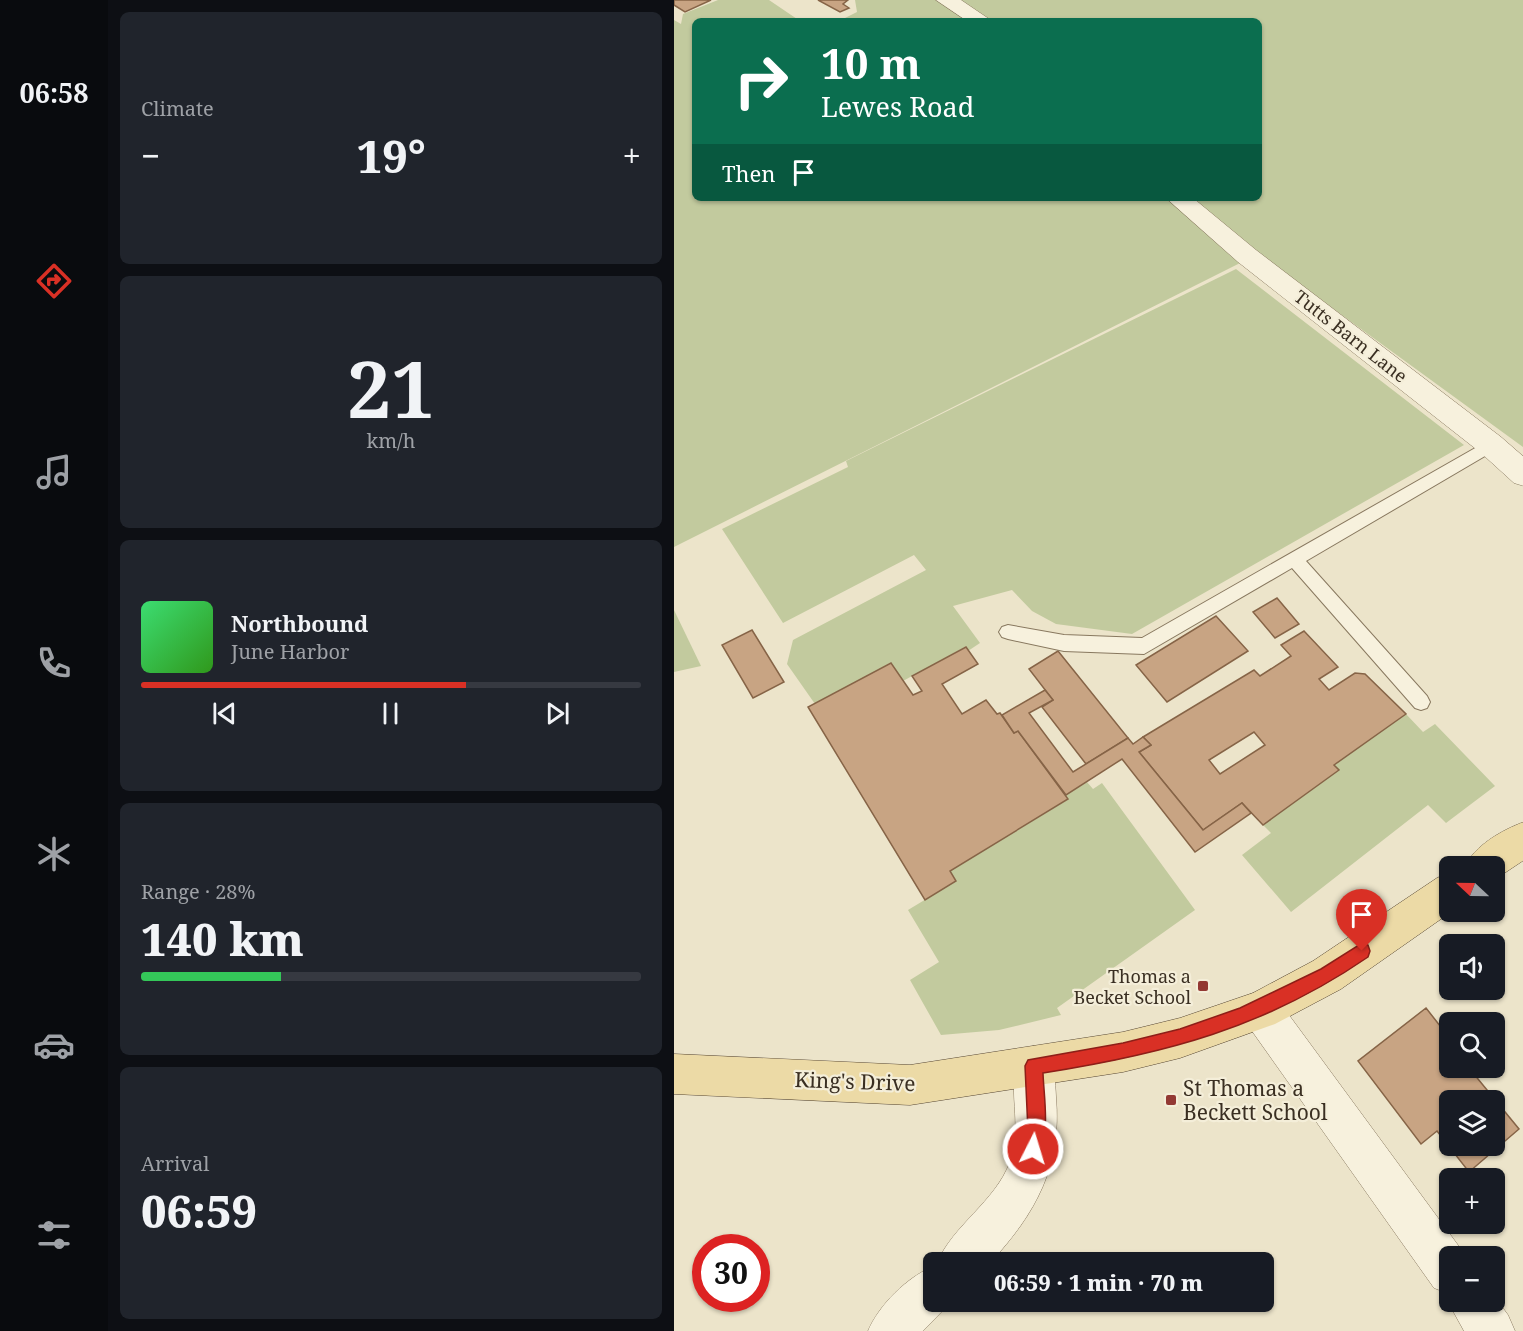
<!DOCTYPE html>
<meta charset="utf-8">
<style>
body{margin:0;font-family:"Noto Serif",serif;background:#20242c;color:#f1f3f6;height:100vh;display:flex;flex-direction:column;font-size:22px;white-space:nowrap}
*{box-sizing:border-box;margin:0}
p{font-size:20px;color:#9ea1a6}
.icon{flex:none;width:33px;height:33px;fill:none;stroke:currentColor;stroke-width:2;stroke-linecap:round;stroke-linejoin:round}
.map{position:relative;flex:1;overflow:hidden}
.panel{display:flex;flex-direction:column;gap:12px;padding:12px;background:#0d0f14;width:566px}
.panel>*{flex:none}
.top-card{position:absolute;left:18px;top:18px;width:570px;height:183px;border-radius:9px;box-shadow:0 2px 4px #0004;background:#0b6e4f;color:#fff;overflow:hidden}
.needle{width:39px;rotate:292deg}
.tools{position:absolute;left:765px;top:856px;display:grid;gap:12px}
.tools a{display:grid;place-items:center;width:66px;height:66px;border-radius:9px;background:#171b24;box-shadow:0 2px 4px #0004;font-size:30px}
.speed{position:absolute;left:18px;top:1234px;display:flex;gap:12px;font-size:30px;font-weight:700;text-align:center}
.speed>*{display:grid;place-content:center;width:78px;height:78px;border-radius:50%;background:#171b24;box-shadow:0 2px 4px #0004;line-height:1}
.speed .limit{border:9px solid #d22;background:#fff;color:#111}
.pin{position:absolute;display:grid;place-items:center;width:51px;height:51px;color:#fff;margin:-62px -26px;border-radius:50% 50% 50% 0;rotate:-45deg;box-shadow:0 0 6px #0007}
.pin .icon{rotate:45deg}
.me{position:absolute;width:66px;margin:-33px;rotate:5deg;stroke-linejoin:round;filter:drop-shadow(0 0 4px #0008)}
.turn{display:flex;align-items:center;gap:21px;height:126px;padding:0 30px;font-size:27px}
.turn .icon{width:78px;height:78px;stroke-width:2.5}
.turn b{display:block;font-size:42px;line-height:51px}
.then{display:flex;align-items:center;height:57px;padding:0 30px;background:#0003;gap:12px;font-size:22px}
.big{font-size:45px;font-weight:800;line-height:1.1}
.panel .tile{flex:1;display:flex;flex-direction:column;justify-content:center;gap:9px;min-width:0;padding:0 21px;border-radius:9px;background:#20242c}
.panel .dial{align-items:center;gap:0}
.dial b{font-size:78px;line-height:1}
.song{display:flex;align-items:center;gap:18px}
.cover{width:72px;height:72px;border-radius:9px;background:linear-gradient(135deg,hsl(140 70% 55%),hsl(110 70% 35%))}
.played{height:6px;border-radius:3px;background:linear-gradient(90deg,#d93025 65%,#363941 65%)}
.keys{display:flex;justify-content:space-around;direction:ltr}
.heat{display:flex;justify-content:space-between;align-items:center;font-size:33px;direction:ltr}
.charge{height:9px;border-radius:4px;background:linear-gradient(90deg,#34c759 28%,#363941 0)}
.trip{position:absolute;left:249px;top:1252px;width:351px;height:60px;border-radius:9px;background:#171b24;box-shadow:0 2px 4px #0004;font-weight:800;line-height:60px;text-align:center}
main{display:flex;flex:1;min-height:0}
.tabs{display:flex;flex-direction:column;width:108px;justify-content:space-around;align-items:center;background:#090b0e;color:#9ea1a6}
.tabs .icon{width:42px;height:42px}
.tabs .selected{color:#d93025}
.tabs b{font-size:27px;color:#f1f3f6}
.map>svg:first-child{display:block}
.green{fill:#c2ca9e}
.building{fill:#c8a483;stroke:#866447;stroke-width:1.5;fill-rule:evenodd}
.lines{fill:none;stroke-linecap:round;stroke-linejoin:round}
.lane-casing{stroke:#88785f;stroke-width:2}
.street-casing{stroke:#88785f;stroke-width:1}
.primary-casing{stroke:#564633;stroke-width:1}
.lane{fill:#f7f1dd;fill-rule:evenodd}
.street{fill:#f7f1dd;fill-rule:evenodd}
.primary{fill:#ecdaa6;fill-rule:evenodd}
.route{fill:#d93025;stroke:#8d1f18;stroke-width:1.5}
.poi-dot{fill:#933933;stroke:#f4eed9;stroke-width:2}
.labels{text-anchor:middle;dominant-baseline:central;stroke-width:4.5;stroke-linejoin:round;paint-order:stroke}
.street-label{font-size:18px;fill:#3a2f22;stroke:#f4eed9}
.poi-label{font-size:18px;fill:#3a2f22;stroke:#f4eed9;text-anchor:end}
.near-street-label{font-size:21px;fill:#3a2f22;stroke:#f4eed9}
.near-poi-label{font-size:21px;fill:#3a2f22;stroke:#f4eed9;text-anchor:start}
</style>
<main>
<nav class="tabs">
<b>06:58</b>
<svg class="icon selected" aria-label="directions" viewBox="0 0 24 24"><path d="M12 3l9 9-9 9-9-9zM9 14v-3h6M13 9l2 2-2 2"/></svg>
<svg class="icon" aria-label="music" viewBox="0 0 24 24"><path d="M9 18V5l10-2v13"/><circle cx="6" cy="18" r="3"/><circle cx="16" cy="16" r="3"/></svg>
<svg class="icon" aria-label="phone" viewBox="0 0 24 24"><path d="M5 4h4l2 5-3 2q2 4 5 5l2-3 5 2v4C11 20 4 13 5 4z"/></svg>
<svg class="icon" aria-label="climate" viewBox="0 0 24 24"><path d="M12 3v18M4 7l16 10M4 17L20 7"/></svg>
<svg class="icon" aria-label="car" viewBox="0 0 24 24"><path d="M5 17H2v-5l4-1 3-4h7l3 4 3 1v5h-3M9 17h6M6 11h13"/><circle cx="7" cy="17" r="2"/><circle cx="17" cy="17" r="2"/></svg>
<svg class="icon" aria-label="filters" viewBox="0 0 24 24"><path d="M4 7h16M4 17h16"/><circle cx="9" cy="7" r="2"/><circle cx="15" cy="17" r="2"/></svg>
</nav>
<section class="panel">
<div class="tile"><p>Climate</p>
<div class="heat"><a>−</a><b class="big">19°</b><a>+</a></div>
</div>
<div class="tile dial"><b>21</b><p>km/h</p></div>
<div class="tile">
<div class="song"><i class="cover"></i><div><b>Northbound</b><p>June Harbor</p></div></div>
<div class="played"></div>
<div class="keys"><svg class="icon" aria-label="previous" viewBox="0 0 24 24"><path d="M18 5L8 12l10 7zM5 5v14"/></svg><svg class="icon" aria-label="pause" viewBox="0 0 24 24"><path d="M8 5v14M16 5v14"/></svg><svg class="icon" aria-label="next" viewBox="0 0 24 24"><path d="M6 5l10 7-10 7zM19 5v14"/></svg></div>
</div>
<div class="tile"><p>Range · 28%</p><b class="big">140 km</b><div class="charge"></div></div>
<div class="tile"><p>Arrival</p><b class="big">06:59</b></div>
</section>
<div class="map">
<svg width="850" height="1331" viewBox="0 0 850 1331">
<rect width="100%" height="100%" fill="#ece4ca"/>
<g class="green">
<path d="M44,0H95L126,21H21V198H585V21H165L183,12L181,0H849V447L584,254L0,547V20L7,24L9,14Z"/>
<path d="M562,269L790,445L458,634L382,624L358,611L338,590L279,606L306,643L294,651L291,647L229,681L216,663L141,704L113,664L119,640L252,570L240,555L109,623L48,529L174,467L172,461Z"/>
<path d="M0,610L27,666L0,672Z"/>
<path d="M732,714L749,732L761,724L821,786L772,823L754,805L617,912L568,855L597,833L589,825L664,770L660,765Z"/>
<path d="M413,782L419,789L428,783L521,910L383,1008L387,1015L325,1030L267,1035L236,980L265,962L234,910L282,881L276,871L393,800L392,795Z"/>
</g>
<g class="building">
<path d="M0,0H37L11,12L0,5Z"/>
<path d="M144,0H174L169,4L175,8L166,12Z"/>
<path d="M603,598L625,624L601,638L579,612Z"/>
<path d="M542,616L574,651L493,702L462,665Z"/>
<path d="M78,630L110,682L79,698L48,645Z"/>
<path d="M630,631L664,667L645,679L655,690L681,673L691,674L732,714L660,765L665,770L589,825L568,803L529,830L465,752L477,745L469,737L580,670L586,676L617,656L607,645ZM580,732L591,745L546,774L535,760Z"/>
<path d="M292,647L304,664L268,684L288,714L312,700L323,714L326,713L340,733L344,731L394,799L276,871L282,881L251,900L134,707L217,663L239,695L248,691L238,676Z"/>
<path d="M384,651L454,738L412,764L368,707L379,700L355,669Z"/>
<path d="M371,690L379,700L355,713L399,772L454,738L459,744L469,737L477,745L465,752L529,830L568,803L577,813L521,852L448,759L392,795L344,731L340,733L328,715Z"/>
<path d="M752,1008L774,1036L770,1038L776,1044V1068H795L845,1129L795,1172L763,1131L747,1144L684,1061ZM776,1101H820V1146H776Z"/>
</g>
<g class="lines">
<g class="lane-casing">
<path id="lane" d="M817,439L823,441L825,445L823,449L632,561L753,696L756,702L753,708L747,710L741,708L618,568L470,654L390,651L334,639L328,637L325,632L328,627L334,625L390,635L468,638Z"/>
</g>
<g class="street-casing">
<g id="street">
<path d="M262,0H287L318,21H293Z"/>
<path d="M492,198H519L582,250L827,437L850,457V486L840,483L807,453L564,262Z"/>
<path d="M587,990L601,996L792,1256L776,1257V1294L760,1288L573,1024L567,1010L573,996Z"/>
<path d="M360,1046L374,1052C381,1067 381,1081 382,1097C388,1166 362,1213 316,1263H263C279,1225 321,1202 336,1162C350,1126 331,1086 346,1052Z"/>
<path d="M260,1266V1302H277L249,1331H194C205,1305 233,1277 260,1266Z"/>
<path d="M820,1296L834,1315L841,1331H790L774,1302L776,1299V1302H820Z"/>
</g>
</g>
<g class="primary-casing">
<g id="primary">
<path d="M850,822V860L820,880V867H791C800,846 828,830 850,822Z"/>
<path d="M776,873L777,912L667,989L601,1024L506,1058L449,1072L236,1105L0,1094V1054L236,1065L449,1032L506,1018L579,993L639,961L763,878Z"/>
</g>
</g>
<use href="#lane" class="lane"/>
<use href="#street" class="street"/>
<use href="#primary" class="primary"/>
</g>
<path class="route" d="M688,943L694,945L696,951L694,957C591,1028 490,1054 369,1073C370,1099 376,1130 365,1155L359,1158L353,1155L351,1149L354,1131L351,1066L354,1060L449,1043L506,1029L566,1008L647,969Z"/>
<g class="poi-dot">
<rect x="523" y="980" width="12" height="12" rx="3"/>
<rect x="491" y="1094" width="12" height="12" rx="3"/>
</g>
<g class="labels">
<g class="street-label">
<text transform="translate(677 336) rotate(38)">Tutts Barn Lane</text>
</g>
<g class="poi-label">
<text x="517" y="976">Thomas a<tspan x="517" dy="21">Becket School</tspan></text>
</g>
<g class="near-street-label">
<text transform="translate(181 1081) rotate(2)">King's Drive</text>
</g>
<g class="near-poi-label">
<text x="509" y="1088">St Thomas a<tspan x="509" dy="24">Beckett School</tspan></text>
</g>
</g>
</svg>
<div class="tools">
<a><svg class="needle" viewBox="-14 -14 28 28"><path d="M0-13l5 13h-10z" fill="#e53935"/><path d="M0 13l5-13h-10z" fill="#9ea1a6"/></svg></a>
<a><svg class="icon" aria-label="sound" viewBox="0 0 24 24"><path d="M4 9h4l5-4v14l-5-4H4zM17 9q2 3 0 6"/></svg></a>
<a><svg class="icon" aria-label="search" viewBox="0 0 24 24"><circle cx="10" cy="10" r="6"/><path d="M15 15l6 6"/></svg></a>
<a><svg class="icon" aria-label="layers" viewBox="0 0 24 24"><path d="M12 4l9 5-9 5-9-5zM3 14l9 5 9-5"/></svg></a>
<a>+</a>
<a>−</a>
</div>
<div class="speed"><div class="limit">30</div></div>
<div class="pin" style="left:688px;top:951px;background:#d93025"><svg class="icon" aria-label="arrive" viewBox="0 0 24 24"><path d="M6 21V4h12l-3 4 3 4H6"/></svg></div>
<svg class="me" style="left:359px;top:1149px" viewBox="-20 -20 40 40"><circle r="17" fill="#d93025" stroke="#fff" stroke-width="3"/><path d="M0-11L8 9 0 5-8 9z" fill="#fff"/></svg>
<div class="trip">06:59 · 1 min · 70 m</div>
<div class="top-card">
<div class="turn"><svg class="icon" aria-label="right" viewBox="0 0 24 24"><path d="M7 20v-9h11M14 6l5 5-5 5"/></svg><div><b>10 m</b>Lewes Road</div></div>
<div class="then">Then<svg class="icon" aria-label="arrive" viewBox="0 0 24 24"><path d="M6 21V4h12l-3 4 3 4H6"/></svg></div>
</div>
</div>
</main>
